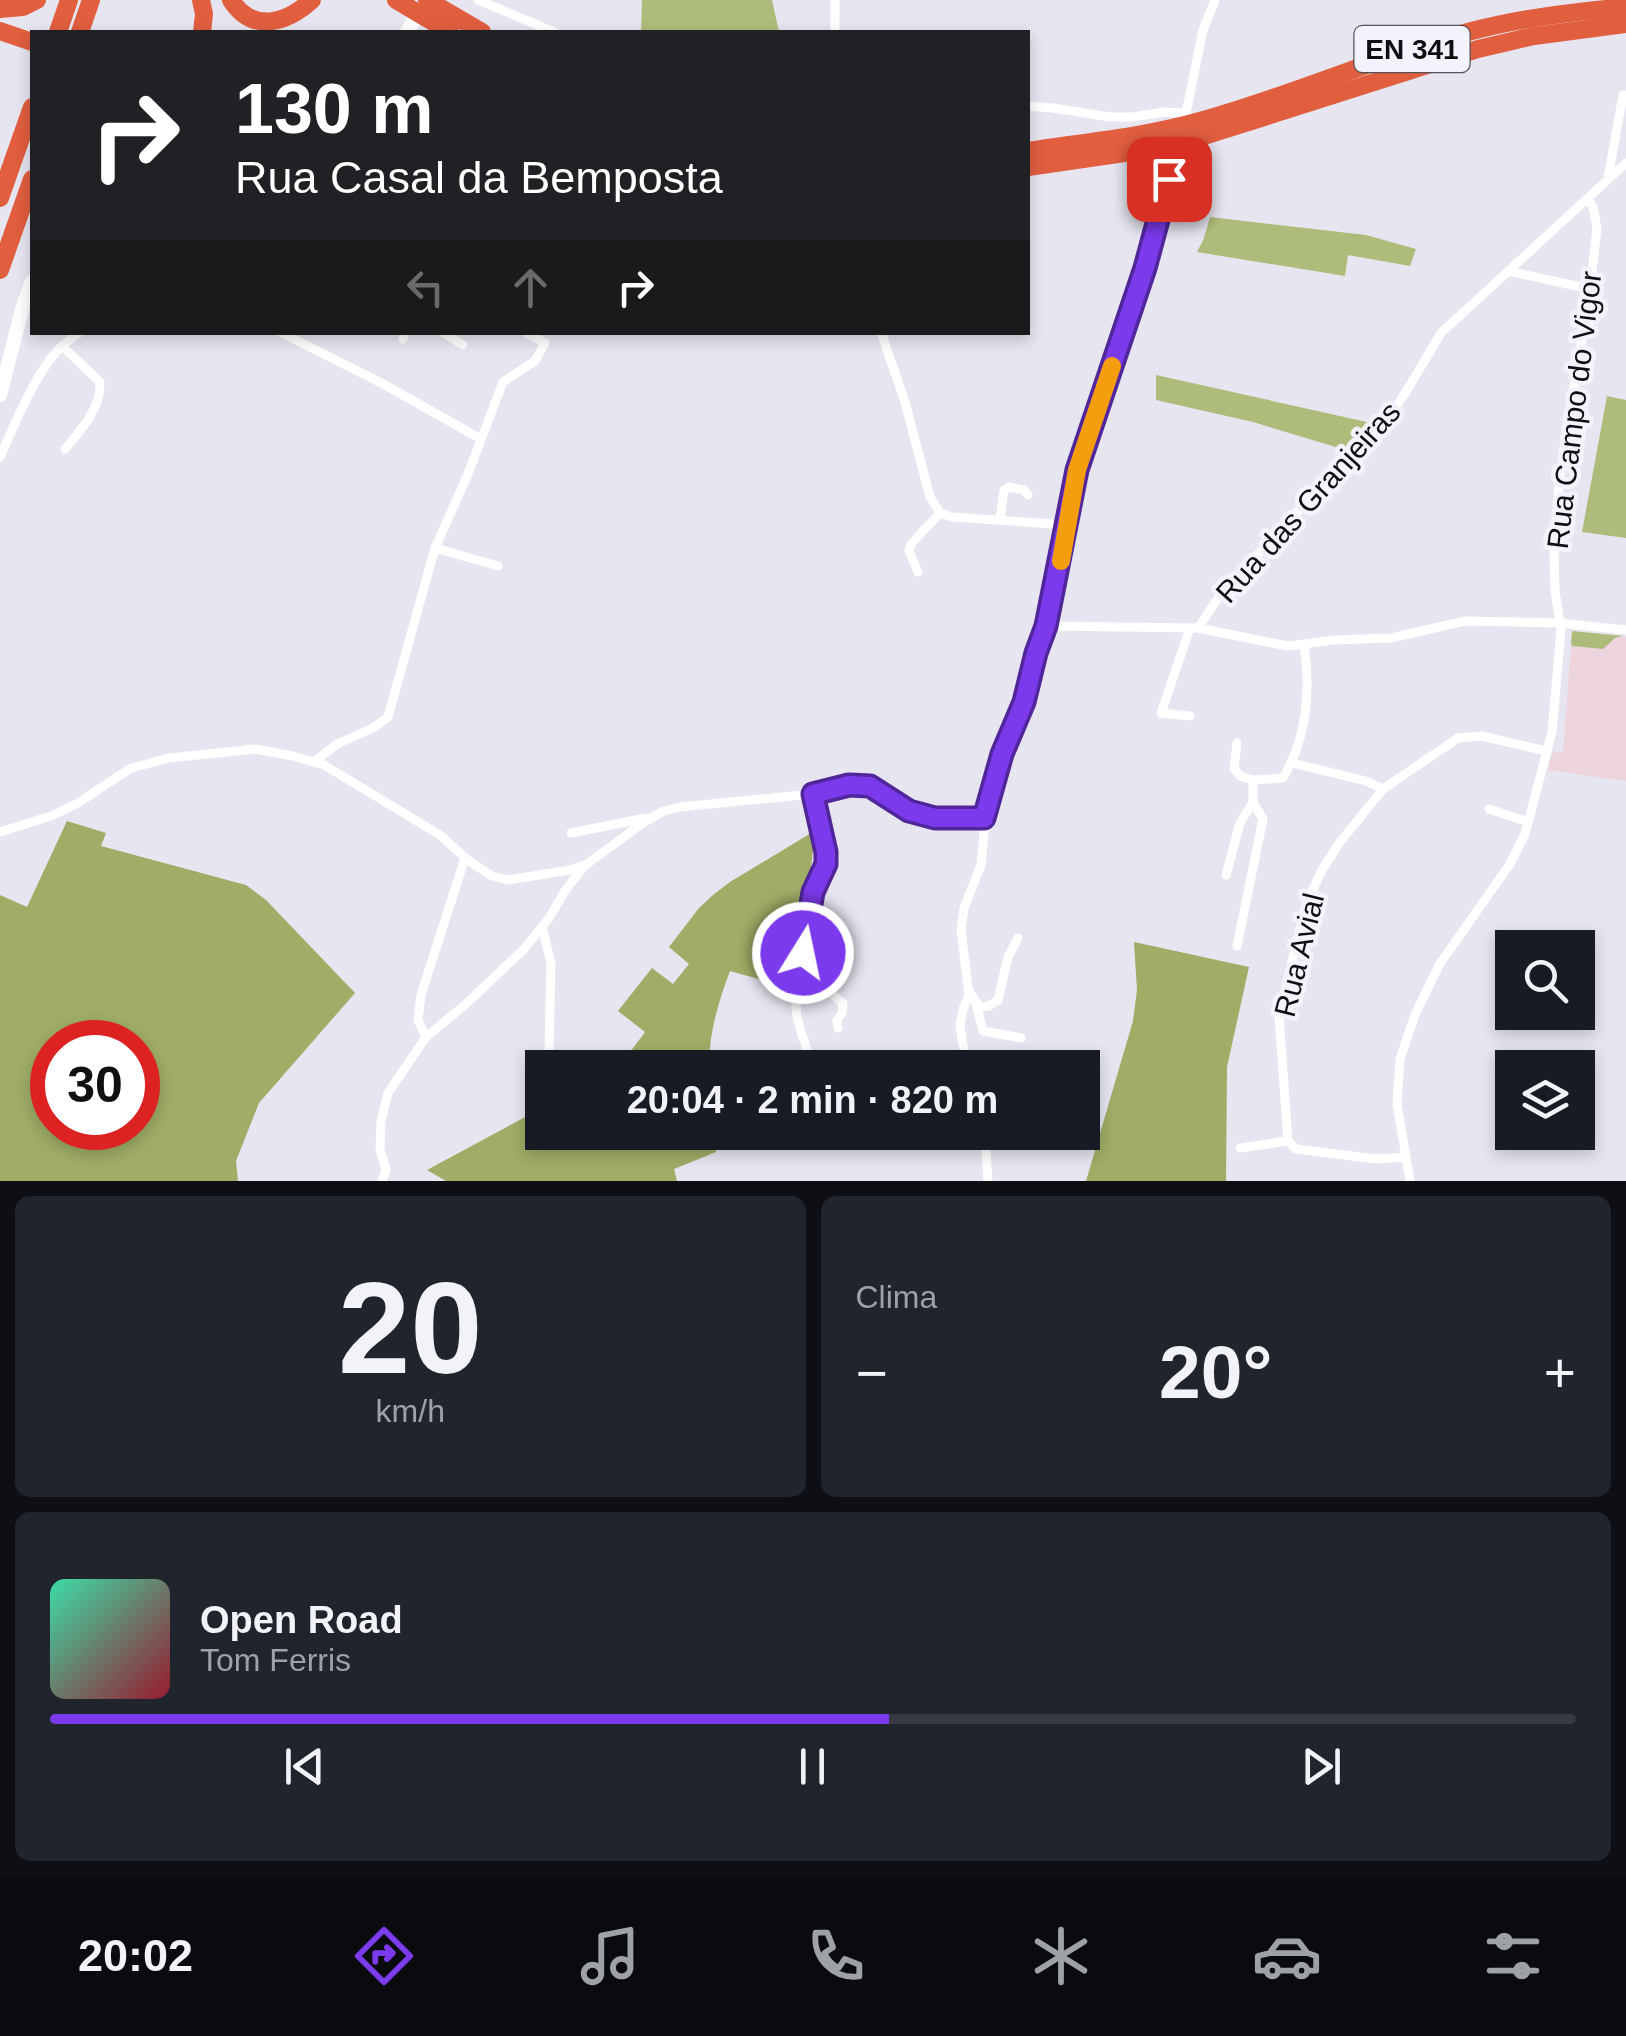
<!DOCTYPE html>
<html lang="pt">
<meta charset="utf-8">
<style>
body{margin:0;font-family:Arial,sans-serif;background:#20242c;color:#f1f3f6;height:100vh;display:flex;flex-direction:column;font-size:38px;white-space:nowrap}
*{box-sizing:border-box;margin:0}
p{font-size:32px;color:#9ea1a6}
.icon{flex:none;width:55px;height:55px;fill:none;stroke:currentColor;stroke-width:2;stroke-linecap:round;stroke-linejoin:round}
.map{position:relative;height:1181px;overflow:hidden}
.drawer{display:flex;flex-direction:column;gap:15px;padding:15px;background:#0d0f14;flex:1}
.drawer>*{flex:none}
.top-card{position:absolute;left:30px;top:30px;width:1000px;height:305px;border-radius:0px;box-shadow:0 5px 15px #0003;background:#202124;color:#fff;overflow:hidden}
.buttons{position:absolute;left:1495px;top:930px;display:grid;gap:20px}
.buttons a{display:grid;place-items:center;width:100px;height:100px;border-radius:0px;background:#171b24;box-shadow:0 5px 15px #0003;font-size:50px}
.speed{position:absolute;left:30px;top:1020px;display:flex;gap:20px;font-size:50px;font-weight:700;text-align:center}
.speed>*{display:grid;place-content:center;width:130px;height:130px;border-radius:50%;background:#171b24;box-shadow:0 5px 15px #0003;line-height:1}
.speed .limit{border:15px solid #d22;background:#fff;color:#111}
.pin{position:absolute;display:grid;place-items:center;width:85px;height:85px;color:#fff;margin:-42px;border-radius:20px;box-shadow:0 5px 15px #0006}
.me{position:absolute;width:110px;margin:-55px;rotate:10deg;stroke-linejoin:round;filter:drop-shadow(0 0 8px #0008)}
.turn{display:flex;align-items:center;gap:35px;height:210px;padding:0 40px;font-size:45px}
.turn .icon{width:130px;height:130px;stroke-width:2.5}
.turn b{display:block;font-size:70px;line-height:85px}
.lanes{display:flex;align-items:center;height:95px;padding:0 40px;background:#0003;justify-content:center;gap:50px;direction:ltr}
.lanes .off{opacity:.35}
.big{font-size:75px;font-weight:800;line-height:1.1}
.drawer .card{flex:1;display:flex;flex-direction:column;justify-content:center;gap:15px;min-width:0;padding:0 35px;border-radius:15px;background:#20242c}
.drawer .dial{align-items:center;gap:0}
.dial b{font-size:130px;line-height:1}
.song{display:flex;align-items:center;gap:30px}
.cover{width:120px;height:120px;border-radius:15px;background:linear-gradient(135deg,hsl(160 70% 55%),hsl(350 70% 35%))}
.played{height:10px;border-radius:5px;background:linear-gradient(90deg,#7c3aed 55%,#363941 55%)}
.keys{display:flex;justify-content:space-around;direction:ltr}
.heat{display:flex;justify-content:space-between;align-items:center;font-size:55px;direction:ltr}
.drawer .tiles{flex:1;display:grid;gap:15px;grid-template-columns:1fr 1fr}
.card:last-child{grid-column:span 2}
.trip{position:absolute;left:525px;top:1050px;width:575px;height:100px;border-radius:0px;background:#171b24;box-shadow:0 5px 15px #0003;font-weight:800;line-height:100px;text-align:center}
.menu{display:flex;height:160px;justify-content:space-around;align-items:center;background:#090b0e;color:#9ea1a6}
.menu .icon{width:70px;height:70px}
.menu .selected{color:#7c3aed}
.menu b{font-size:45px;color:#f1f3f6}
.map>svg:first-child{display:block}
.education{fill:#eed5dd}
.green{fill:#aebc7b}
.forest{fill:#9fad66;fill-rule:evenodd}
.lines{fill:none;stroke-linecap:round;stroke-linejoin:round}
.street{stroke:#fff;stroke-width:9}
.secondary{stroke:#fff;stroke-width:14}
.highway{stroke:#e15e3f;stroke-width:18}
.route-casing{stroke:#51269a;stroke-width:25}
.route{stroke:#7c3aed;stroke-width:18}
.slow{stroke:#f59e0b;stroke-width:18}
.labels{text-anchor:middle;dominant-baseline:central;stroke-width:9;stroke-linejoin:round;paint-order:stroke}
.shield{fill:#f3f2fd;stroke:#535358;stroke-width:2.5}
.shield-label{font-size:28px;font-weight:bold;fill:#0f0f12}
.street-label{font-size:30px;fill:#0f0f12;stroke:#f3f2fd}
</style>
<div class="map">
<svg width="1626" height="1181" viewBox="0 0 1626 1181">
<rect width="100%" height="100%" fill="#e6e5f0"/>
<path class="education" d="M1572,631L1626,637V781L1548,770L1552,753L1563,752Z"/>
<g class="green">
<path d="M642,0H772L779,32H641Z"/>
<path d="M1210,217L1366,235L1416,249L1410,266L1348,255L1345,276L1197,252L1204,238Z"/>
<path d="M1156,375L1376,424L1349,451L1253,422L1156,400Z"/>
<path d="M1607,396L1626,400V538L1582,532Z"/>
<path d="M1572,631L1623,636L1615,638L1603,649L1573,646L1571,644Z"/>
</g>
<g class="forest">
<path d="M67,821L106,833L101,846L246,885L266,900L355,993L259,1103L236,1161L238,1181H0V895L27,907ZM138,1042V1128H52V1042Z"/>
<path d="M816,830L794,989L730,971C718,1003 709,1033 709,1067H619L645,1032L618,1011L652,968L673,984L689,964L669,947L699,908L713,895L730,882Z"/>
<path d="M1134,942L1249,967L1227,1067L1226,1181H1086L1133,1021L1137,990Z"/>
<path d="M542,1108V1132L714,1133L716,1152L674,1169L677,1181H446L427,1170Z"/>
</g>
<g class="lines">
<g class="street">
<path d="M478,0L554,32"/>
<path d="M835,32V0"/>
<path d="M1028,106L1053,108L1110,117H1132L1164,112L1187,113"/>
<path d="M1184,123L1203,30L1215,0"/>
<path d="M1608,178L1623,95H1626"/>
<path d="M1508,271L1590,289"/>
<path d="M280,332L385,385L481,439"/>
<path d="M442,332L463,345"/>
<path d="M881,332L905,402L930,497L940,513L952,517L1067,525"/>
<path d="M403,339L406,332"/>
<path d="M62,346L100,382C101,409 81,430 65,449"/>
<path d="M0,457C15,424 35,373 60,348C66,342 73,337 80,332"/>
<path d="M1000,519L1004,490L1009,487L1024,490L1028,495"/>
<path d="M435,548L498,566"/>
<path d="M918,572L909,551L911,544L940,513"/>
<path d="M1047,626L1198,628L1288,646L1334,640L1391,638L1465,621L1559,623L1626,630"/>
<path d="M1190,628L1161,713L1190,716"/>
<path d="M1198,628L1220,595L1332,475L1385,424L1409,387L1441,333L1626,163"/>
<path d="M1237,743L1234,768L1240,776L1253,780"/>
<path d="M314,762L337,744L373,728L388,717L435,548L468,474L503,382L535,361L545,343L525,332"/>
<path d="M1292,763L1366,781L1383,789"/>
<path d="M1489,809L1528,822"/>
<path d="M0,832L51,816L78,803L131,768L169,758L255,749L293,756L324,765L440,835L469,861L492,876L508,880L570,870L587,864L644,822L664,811L680,807L813,794L849,785L870,786L909,811L935,818H985"/>
<path d="M571,833L646,818"/>
<path d="M1226,875L1240,823L1253,802"/>
<path d="M542,927L551,963L549,1051L557,1068"/>
<path d="M1237,946L1263,819L1253,802V780L1283,778C1307,738 1311,689 1304,644"/>
<path d="M797,988L832,994L843,1003L842,1013L837,1020L838,1028"/>
<path d="M968,990L980,1007L989,1006L998,1000L1008,957L1018,938"/>
<path d="M976,1004L983,1031L1021,1038"/>
<path d="M426,1037L418,1020L421,995L465,858"/>
<path d="M812,1068C808,1045 796,1027 796,1004L813,892L826,864L827,852L813,794"/>
<path d="M974,1068L967,1059L963,1045L960,1026L963,1009L969,995L961,930L964,908L981,865L986,811L992,785L1002,755L1023,702L1036,653L1047,626L1077,470L1145,268L1179,143"/>
<path d="M591,1132L596,1142"/>
<path d="M979,1132L986,1151L988,1181"/>
<path d="M1240,1148L1288,1141"/>
<path d="M1406,1157L1376,1159L1296,1149L1288,1141L1279,1016L1306,904L1322,870L1340,842L1383,789L1458,738L1482,736L1546,751"/>
<path d="M382,1181L386,1170L380,1149L381,1121L388,1093L426,1037L466,1004L524,949L549,918L565,891L584,866"/>
<path d="M1410,1181L1397,1104L1400,1059L1415,1015L1439,965L1510,864L1525,834L1552,732L1561,630L1555,591L1554,554L1560,473L1590,289L1597,228L1593,207L1587,199"/>
</g>
<g class="secondary">
<path d="M407,32L424,5"/>
<path d="M0,395L23,306L32,281"/>
</g>
<g class="highway">
<path d="M201,0L204,14L202,32"/>
<path d="M231,0C253,34 287,23 312,0"/>
<path d="M396,0L450,32"/>
<path d="M427,0L482,32"/>
<path d="M0,9L23,7L37,0"/>
<path d="M0,31L32,42"/>
<path d="M58,32L69,0"/>
<path d="M80,32L91,0"/>
<path d="M1028,151C1085,142 1144,137 1200,121C1291,96 1377,57 1468,32C1519,18 1574,12 1626,7"/>
<path d="M1028,167L1159,148L1201,137L1478,49L1534,36L1626,24"/>
<path d="M0,198L32,107"/>
<path d="M0,270L32,179"/>
</g>
</g>
<g class="lines">
<g class="route-casing">
<path id="route" d="M803,953L813,892L826,864V852L813,794L849,785L870,786L909,811L935,818H984L1002,754L1024,702L1036,653L1046,626L1077,470L1145,268L1169,179"/>
</g>
<use href="#route" class="route"/>
<path class="slow" d="M1061,561L1077,470L1112,366"/>
</g>
<g class="labels">
<rect class="shield" x="1354.5" y="26" width="115" height="46" rx="8"/>
<g class="shield-label">
<text x="1412" y="49">EN 341</text>
</g>
<g class="street-label">
<text transform="translate(1574 410) rotate(-83)">Rua Campo do Vigor</text>
<text transform="translate(1308 502) rotate(-48)">Rua das Granjeiras</text>
<text transform="translate(1299 955) rotate(-76)">Rua Avial</text>
</g>
</g>
</svg>
<div class="buttons">
<a><svg class="icon" aria-label="search" viewBox="0 0 24 24"><circle cx="10" cy="10" r="6"/><path d="M15 15l6 6"/></svg></a>
<a><svg class="icon" aria-label="layers" viewBox="0 0 24 24"><path d="M12 4l9 5-9 5-9-5zM3 14l9 5 9-5"/></svg></a>
</div>
<div class="speed"><div class="limit">30</div></div>
<div class="pin" style="left:1169px;top:179px;background:#d93025"><svg class="icon" aria-label="arrive" viewBox="0 0 24 24"><path d="M6 21V4h12l-3 4 3 4H6"/></svg></div>
<svg class="me" style="left:803px;top:953px" viewBox="-20 -20 40 40"><circle r="17" fill="#7c3aed" stroke="#fff" stroke-width="3"/><path d="M0-11L8 9 0 5-8 9z" fill="#fff"/></svg>
<div class="trip">20:04 · 2 min · 820 m</div>
<div class="top-card">
<div class="turn"><svg class="icon" aria-label="right" viewBox="0 0 24 24"><path d="M7 20v-9h11M14 6l5 5-5 5"/></svg><div><b>130 m</b>Rua Casal da Bemposta</div></div>
<div class="lanes"><svg class="icon off" aria-label="left" viewBox="0 0 24 24"><path d="M17 20v-9H6M10 6l-5 5 5 5"/></svg><svg class="icon off" aria-label="ahead" viewBox="0 0 24 24"><path d="M12 20V5M6 11l6-6 6 6"/></svg><svg class="icon" aria-label="right" viewBox="0 0 24 24"><path d="M7 20v-9h11M14 6l5 5-5 5"/></svg></div>
</div>
</div>
<section class="drawer">
<div class="tiles">
<div class="card dial"><b>20</b><p>km/h</p></div>
<div class="card"><p>Clima</p>
<div class="heat"><a>−</a><b class="big">20°</b><a>+</a></div>
</div>
<div class="card">
<div class="song"><i class="cover"></i><div><b>Open Road</b><p>Tom Ferris</p></div></div>
<div class="played"></div>
<div class="keys"><svg class="icon" aria-label="previous" viewBox="0 0 24 24"><path d="M18 5L8 12l10 7zM5 5v14"/></svg><svg class="icon" aria-label="pause" viewBox="0 0 24 24"><path d="M8 5v14M16 5v14"/></svg><svg class="icon" aria-label="next" viewBox="0 0 24 24"><path d="M6 5l10 7-10 7zM19 5v14"/></svg></div>
</div>
</div>
</section>
<nav class="menu">
<b>20:02</b>
<svg class="icon selected" aria-label="directions" viewBox="0 0 24 24"><path d="M12 3l9 9-9 9-9-9zM9 14v-3h6M13 9l2 2-2 2"/></svg>
<svg class="icon" aria-label="music" viewBox="0 0 24 24"><path d="M9 18V5l10-2v13"/><circle cx="6" cy="18" r="3"/><circle cx="16" cy="16" r="3"/></svg>
<svg class="icon" aria-label="phone" viewBox="0 0 24 24"><path d="M5 4h4l2 5-3 2q2 4 5 5l2-3 5 2v4C11 20 4 13 5 4z"/></svg>
<svg class="icon" aria-label="climate" viewBox="0 0 24 24"><path d="M12 3v18M4 7l16 10M4 17L20 7"/></svg>
<svg class="icon" aria-label="car" viewBox="0 0 24 24"><path d="M5 17H2v-5l4-1 3-4h7l3 4 3 1v5h-3M9 17h6M6 11h13"/><circle cx="7" cy="17" r="2"/><circle cx="17" cy="17" r="2"/></svg>
<svg class="icon" aria-label="filters" viewBox="0 0 24 24"><path d="M4 7h16M4 17h16"/><circle cx="9" cy="7" r="2"/><circle cx="15" cy="17" r="2"/></svg>
</nav>
